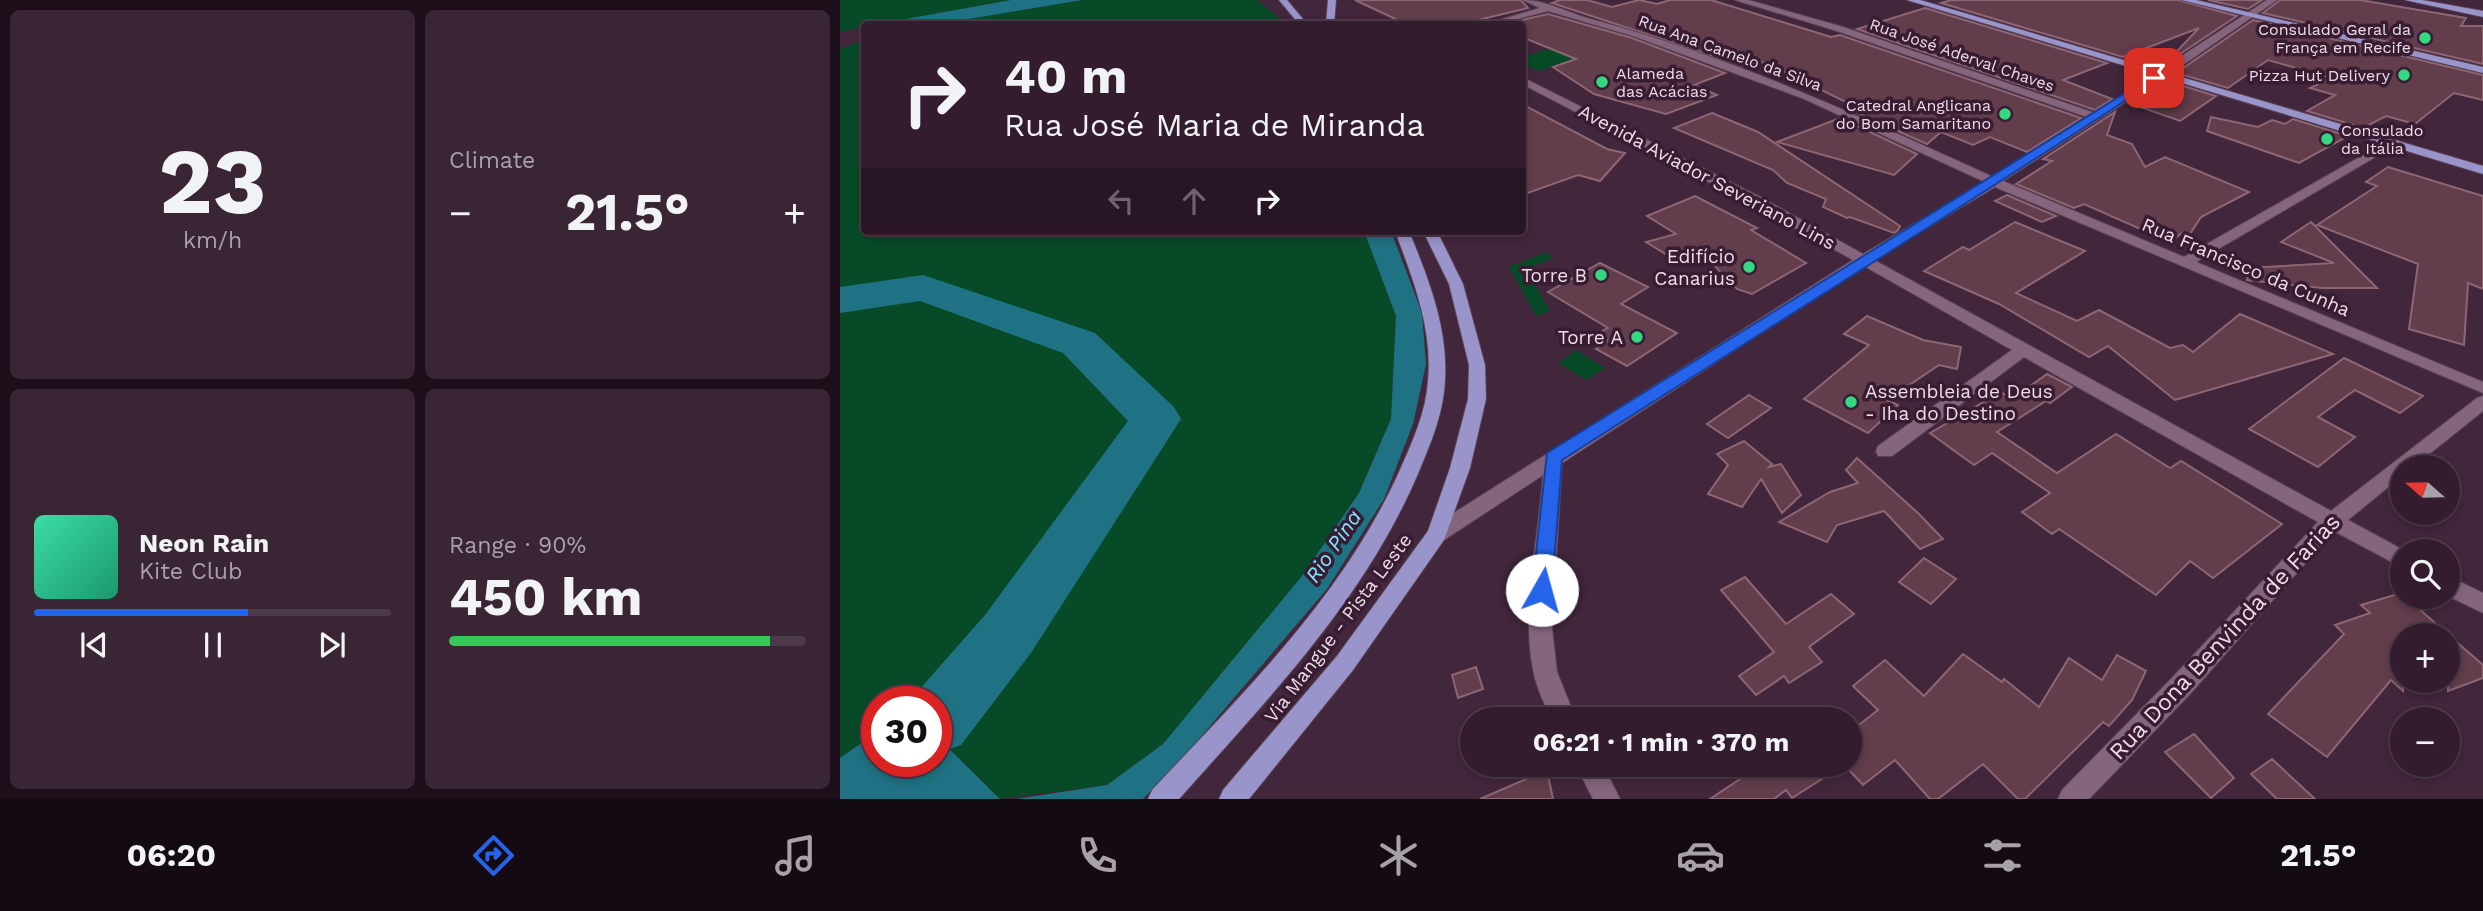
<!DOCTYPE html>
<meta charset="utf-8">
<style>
body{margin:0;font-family:"Work Sans",sans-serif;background:#3a2535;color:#f1f3f6;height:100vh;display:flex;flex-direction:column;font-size:26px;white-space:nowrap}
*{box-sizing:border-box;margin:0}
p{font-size:23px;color:#a8a1aa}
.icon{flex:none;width:38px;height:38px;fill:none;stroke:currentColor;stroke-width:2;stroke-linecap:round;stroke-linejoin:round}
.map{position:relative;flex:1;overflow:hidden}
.side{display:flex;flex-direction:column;gap:10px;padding:10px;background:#1c0f19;width:840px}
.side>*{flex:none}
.banner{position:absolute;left:21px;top:21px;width:665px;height:214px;border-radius:7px;box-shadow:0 4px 10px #0003,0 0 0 2px #4d3a49;background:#321c2d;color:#f1f3f6;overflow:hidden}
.needle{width:46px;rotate:290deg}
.fabs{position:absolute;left:1550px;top:455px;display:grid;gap:14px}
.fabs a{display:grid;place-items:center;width:70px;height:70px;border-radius:50%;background:#321c2d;box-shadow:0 4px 10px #0003,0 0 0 2px #4d3a49;font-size:35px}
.speed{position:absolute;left:21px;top:686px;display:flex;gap:14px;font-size:35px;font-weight:700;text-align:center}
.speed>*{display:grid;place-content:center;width:91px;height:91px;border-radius:50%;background:#321c2d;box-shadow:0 4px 10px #0003,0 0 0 2px #4d3a49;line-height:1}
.speed .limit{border:10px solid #d22;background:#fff;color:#111}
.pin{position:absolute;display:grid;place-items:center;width:60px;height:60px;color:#fff;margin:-30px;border-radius:14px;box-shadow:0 4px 10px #0006}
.me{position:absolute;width:77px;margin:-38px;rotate:7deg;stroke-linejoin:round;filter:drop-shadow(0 0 5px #0008)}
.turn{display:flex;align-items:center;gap:24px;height:147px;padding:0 28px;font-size:32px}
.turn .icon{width:91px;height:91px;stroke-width:2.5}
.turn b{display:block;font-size:49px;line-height:60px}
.lanes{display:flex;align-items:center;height:66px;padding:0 28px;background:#0003;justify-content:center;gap:35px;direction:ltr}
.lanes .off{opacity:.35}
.big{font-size:52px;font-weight:700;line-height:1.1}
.side .card{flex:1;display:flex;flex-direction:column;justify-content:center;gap:10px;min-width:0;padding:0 24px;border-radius:10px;background:#3a2535}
.side .dial{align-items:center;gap:0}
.dial b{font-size:91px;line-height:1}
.song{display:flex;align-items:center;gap:21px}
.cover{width:84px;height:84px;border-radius:10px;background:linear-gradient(135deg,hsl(160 70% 55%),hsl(160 70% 35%))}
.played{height:7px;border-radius:4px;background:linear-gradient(90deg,#2563eb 60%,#4d3a49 60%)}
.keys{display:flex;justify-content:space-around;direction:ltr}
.heat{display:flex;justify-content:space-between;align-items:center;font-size:38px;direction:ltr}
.charge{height:10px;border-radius:5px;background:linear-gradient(90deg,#34c759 90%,#4d3a49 0)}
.side .tiles{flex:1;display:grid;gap:10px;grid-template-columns:repeat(2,1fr)}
.trip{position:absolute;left:620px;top:707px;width:402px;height:70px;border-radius:35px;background:#321c2d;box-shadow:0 4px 10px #0003,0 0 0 2px #4d3a49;font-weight:700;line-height:70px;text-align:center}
.tab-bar{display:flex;height:112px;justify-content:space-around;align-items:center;background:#140b12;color:#a8a1aa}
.tab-bar .icon{width:49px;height:49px}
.tab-bar .on{color:#2563eb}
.tab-bar b{font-size:32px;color:#f1f3f6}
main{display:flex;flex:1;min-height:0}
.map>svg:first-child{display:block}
.green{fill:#074a28}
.water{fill:#1f7283}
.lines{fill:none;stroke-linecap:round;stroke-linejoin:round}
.river{fill:#1f7283;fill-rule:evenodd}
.building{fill:#623d4c;stroke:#8d6674;stroke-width:2}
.minor-casing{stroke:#5b4356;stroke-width:2}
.major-casing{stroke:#5b4356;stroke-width:2}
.minor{fill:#85657e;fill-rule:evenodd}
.major{fill:#9995cb;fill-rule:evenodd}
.route{fill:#2563eb;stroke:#184099;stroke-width:2}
.poi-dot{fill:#33d881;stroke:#371c32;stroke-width:2.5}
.labels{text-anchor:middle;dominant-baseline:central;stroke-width:7;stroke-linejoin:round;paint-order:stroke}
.far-poi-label{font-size:16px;fill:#eddbe8;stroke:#371c32;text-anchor:end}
.far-street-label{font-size:16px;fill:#eddbe8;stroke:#371c32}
.street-label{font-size:19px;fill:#eddbe8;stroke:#371c32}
.poi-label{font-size:19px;fill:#eddbe8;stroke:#371c32;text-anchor:end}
.water-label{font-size:21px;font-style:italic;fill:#82e5fc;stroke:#371c32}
.near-street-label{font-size:23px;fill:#eddbe8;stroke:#371c32}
</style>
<main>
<section class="side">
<div class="tiles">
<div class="card dial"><b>23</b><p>km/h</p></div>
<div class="card"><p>Climate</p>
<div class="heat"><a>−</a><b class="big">21.5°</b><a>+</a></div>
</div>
<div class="card">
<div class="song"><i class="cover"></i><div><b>Neon Rain</b><p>Kite Club</p></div></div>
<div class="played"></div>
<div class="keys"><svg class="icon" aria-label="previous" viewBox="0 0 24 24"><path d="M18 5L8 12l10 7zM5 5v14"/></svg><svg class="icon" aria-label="pause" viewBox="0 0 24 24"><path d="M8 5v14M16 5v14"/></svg><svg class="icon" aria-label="next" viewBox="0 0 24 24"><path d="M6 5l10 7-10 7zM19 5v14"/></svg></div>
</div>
<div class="card"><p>Range · 90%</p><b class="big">450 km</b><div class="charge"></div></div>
</div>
</section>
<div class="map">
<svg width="1643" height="799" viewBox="0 0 1643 799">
<rect width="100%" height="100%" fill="#42263c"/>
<g class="green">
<path d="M0,0H171L38,24H24V27L0,32Z"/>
<path d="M242,0H417L438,17L441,24H98Z"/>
<path d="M24,40V231H524L556,315L551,419L519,493L462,576L323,744L267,785L160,799L96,736V702H37V732L0,758V49Z"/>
<path d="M711,48L738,58L699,71L683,64L682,57Z"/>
<path d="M707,252L713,258L686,269L710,311L696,316L669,267Z"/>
<path d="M736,350L765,368L746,380L718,363Z"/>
</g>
<g class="water">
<path d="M171,0H242L98,24H38Z"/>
<path d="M524,231H551L582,313L586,364L573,424L544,499L487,589L342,759L303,799H176L267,785L323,744L462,576L519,493L551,419L556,316Z"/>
<path d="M37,732V761H96V736L160,799H0V758Z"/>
</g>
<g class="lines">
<path class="river" d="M83,275L255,333L334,407L341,419L191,653L121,745L96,754V702H70L71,699L145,615L288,421L223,353L80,301L0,313V287Z"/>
</g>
<g class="building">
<path d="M515,0H681L688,8L634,21L632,24H566Z"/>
<path d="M720,0H747L772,7L799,0L817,4L830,0H871L991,37L1000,35L1241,118L1187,152L1150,137L1133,145L1101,132L1087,144L1015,112L1022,110L925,62L903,66L712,3Z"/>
<path d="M1111,0H1338L1397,16L1325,64L1359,28L1283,57L1101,3Z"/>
<path d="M1368,0H1422L1408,9Z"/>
<path d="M1440,0H1520L1626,18L1621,26H1643V64L1423,13Z"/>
<path d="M1085,8L1267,63L1223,80L1272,99L1255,110L1017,29Z"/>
<path d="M708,14L792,38L885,73L854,85L877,95L826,114L754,94L713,67L736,59L682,37V20Z"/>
<path d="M1413,20L1643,75V100L1614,93L1575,124L1546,116L1523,128L1467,111L1495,95L1470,88L1491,78L1428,60L1388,88L1336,73Z"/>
<path d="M1324,80L1376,96L1340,121L1289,103Z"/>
<path d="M682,104L767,149L785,153L760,181L738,175L682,195Z"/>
<path d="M1275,112L1267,135L1292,144L1305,167L1325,157L1409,192L1361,217L1350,234L1343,232L1330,242L1244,204L1234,208L1176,184L1212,161L1203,159Z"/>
<path d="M872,113L918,132L1060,226L1058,230L1054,233L1010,217L1007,218L983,207L986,199L947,183L933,170L834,128Z"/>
<path d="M1371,117L1418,127L1432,120L1445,124L1453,119L1508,136L1459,163L1367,131Z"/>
<path d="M1000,118L1077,154L1054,175L937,142Z"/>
<path d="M1548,167L1643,196V289L1628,283L1624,345L1569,329L1578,264L1477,225L1537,186L1526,182Z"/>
<path d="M1167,195L1216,216L1202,222L1155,201Z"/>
<path d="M855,196L917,228L911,230L966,263L912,294L897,289L871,262L858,256L842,264L806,242L836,234L807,216Z"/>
<path d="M1175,222L1245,251L1176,293L1237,321L1259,310L1330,348L1343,345L1353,352L1400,314L1493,354L1335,400L1268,346L1249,357L1159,304L1084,271L1123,247L1129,250Z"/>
<path d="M1471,222L1537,288H1482L1407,280L1408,268L1494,263L1441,242Z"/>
<path d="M760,263L808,287L781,304L837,333L787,366L756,349L769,341L757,334L768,328L708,292Z"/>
<path d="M1027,316L1083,340L1121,347L1117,369L1099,365L1047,400L1058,405L1028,433L964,399L1029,345L1004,334Z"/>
<path d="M1504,358L1583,396L1560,413L1515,390L1478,417L1515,437L1478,467L1409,429Z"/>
<path d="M1207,374L1232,387L1210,403L1206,401L1157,432L1217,473L1276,434L1330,468L1341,461L1442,524L1373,578L1350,561L1316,595L1219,529L1212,534L1182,512L1210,493L1152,453L1134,465L1090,433L1161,392L1172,399Z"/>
<path d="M909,395L931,408L888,438L867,424Z"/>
<path d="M904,441L932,464L929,467L941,464L961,495L942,513L921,479L902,507L868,494L888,465L877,454Z"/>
<path d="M1017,458L1079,514L1103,539L1080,549L1044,511L997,525L987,542L939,522L990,492L1018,483L1006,470Z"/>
<path d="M1084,558L1116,579L1091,604L1059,582Z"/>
<path d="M905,577L946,624L991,594L1014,614L969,647L982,662L949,683L944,676L916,695L899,676L934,652L881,590Z"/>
<path d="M1561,593L1643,665V678L1608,691V635H1563V691L1551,680L1487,757L1428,714L1504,634L1495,625L1530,613L1521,605Z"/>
<path d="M1123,654L1162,682L1164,679L1199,707L1229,658L1262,680L1277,655L1306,671L1292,700L1269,726L1263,722L1185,799H1178L1143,764L1098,799H1090L1055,760L1023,785L1010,771V732L1038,710L1013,686L1045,660L1084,696Z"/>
<path d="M636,667L643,689L618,698L612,675Z"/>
<path d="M1354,734L1394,778L1371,798L1325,752Z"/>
<path d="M1432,759L1475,799H1437L1411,774Z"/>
<path d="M921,765H1004L952,798L946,790L934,799H870Z"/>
<path d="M707,770L713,799H640Z"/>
</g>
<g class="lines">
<g class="minor-casing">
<g id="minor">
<path d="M683,0C707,0 730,14 754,20C893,57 1023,118 1153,177L1247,117L997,31L895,0H908L1003,27L1255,113L1427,0H1437L1337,69L1163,181L1344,257L1548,141H1556V145L1356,262L1643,382V393L1155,187L1034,260L1491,511L1637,398L1643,396V411L1573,467H1563V475L1508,520L1565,551H1563V568L1494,531L1350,694L1249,799H1218L1222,790L1332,678L1478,522L1184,357L1052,456H1038L1036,451L1038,446L1172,350L1024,266L722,463L712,628L717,672L736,719H712C704,703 696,687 693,669C681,610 699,536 703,475L604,540L597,542L590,540L587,534L590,528L1013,260C904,199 793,142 682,84V77L922,198L1023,254L1145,182L962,98L793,36L708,11L658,24H646L700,8Z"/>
<path d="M1608,576L1643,593V613L1608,596Z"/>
<path d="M736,765H763L780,799H753Z"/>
</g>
</g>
<g class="major-casing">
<g id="major">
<path d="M439,0H447L467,24H459Z"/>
<path d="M488,0H496L494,24H486Z"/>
<path d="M1067,0H1080L1643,166V174Z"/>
<path d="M1341,0H1356L1643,67V73Z"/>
<path d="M1565,0H1582L1643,11V17Z"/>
<path d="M555,231H569C588,278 608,327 605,379C604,413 590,445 577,476C523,601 428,699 339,799H308L312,790C404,692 503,596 559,472C572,443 586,412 588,381C593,329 573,279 555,231Z"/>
<path d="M583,231H597L623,284L645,365L646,399L630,468L604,540L513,670L409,799H379L383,790L497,656L588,531L610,468L628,399L629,365L609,284Z"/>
</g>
</g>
<use href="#minor" class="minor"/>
<use href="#major" class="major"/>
</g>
<path class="route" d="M1314,75L1318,78L1317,80C1120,209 920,333 722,460L712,590L709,595L702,598L695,595L692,590L707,453Z"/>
<g class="poi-dot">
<circle cx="1585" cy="38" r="7"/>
<circle cx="1564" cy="75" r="7"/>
<circle cx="762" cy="82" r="7"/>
<circle cx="1165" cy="114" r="7"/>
<circle cx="1487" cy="139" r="7"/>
<circle cx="909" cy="267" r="7"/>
<circle cx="761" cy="275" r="7"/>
<circle cx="797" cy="337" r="7"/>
<circle cx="1011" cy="402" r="7"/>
</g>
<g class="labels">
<g class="far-poi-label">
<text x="1571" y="29">Consulado Geral da<tspan x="1571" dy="18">França em Recife</tspan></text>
<text x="776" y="73" text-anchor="start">Alameda<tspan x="776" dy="18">das Acácias</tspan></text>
<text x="1550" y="75">Pizza Hut Delivery</text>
<text x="1151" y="105">Catedral Anglicana<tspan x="1151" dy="18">do Bom Samaritano</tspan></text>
<text x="1501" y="130" text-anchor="start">Consulado<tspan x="1501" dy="18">da Itália</tspan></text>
</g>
<g class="far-street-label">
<text transform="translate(890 53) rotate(20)">Rua Ana Camelo da Silva</text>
<text transform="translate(1122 55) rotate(19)">Rua José Aderval Chaves</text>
</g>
<g class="street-label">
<text transform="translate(867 177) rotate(28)">Avenida Aviador Severiano Lins</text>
<text transform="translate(1406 267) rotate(23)">Rua Francisco da Cunha</text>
<text transform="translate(498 628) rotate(-53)">Via Mangue - Pista Leste</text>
</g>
<g class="poi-label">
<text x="895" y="256">Edifício<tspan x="895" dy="22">Canarius</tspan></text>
<text x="747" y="275">Torre B</text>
<text x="783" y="337">Torre A</text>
<text x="1025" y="391" text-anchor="start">Assembleia de Deus<tspan x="1025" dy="22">- Iha do Destino</tspan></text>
</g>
<g class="water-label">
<text transform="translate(493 546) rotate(-56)">Rio Pina</text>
</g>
<g class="near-street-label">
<text transform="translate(1385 637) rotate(-47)">Rua Dona Benvinda de Farias</text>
</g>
</g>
</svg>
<div class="fabs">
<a><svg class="needle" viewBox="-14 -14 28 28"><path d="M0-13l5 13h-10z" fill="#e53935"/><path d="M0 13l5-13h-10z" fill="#a8a1aa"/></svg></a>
<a><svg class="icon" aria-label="search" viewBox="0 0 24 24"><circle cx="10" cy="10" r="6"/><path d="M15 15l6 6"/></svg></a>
<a>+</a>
<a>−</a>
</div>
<div class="speed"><div class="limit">30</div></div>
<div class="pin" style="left:1314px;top:78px;background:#d93025"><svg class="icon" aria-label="arrive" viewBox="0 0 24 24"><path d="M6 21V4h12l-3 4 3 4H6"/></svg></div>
<svg class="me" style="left:702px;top:590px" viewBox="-20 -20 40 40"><circle r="19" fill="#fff"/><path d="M0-13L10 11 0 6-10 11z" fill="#2563eb"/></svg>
<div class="trip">06:21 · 1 min · 370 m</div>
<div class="banner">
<div class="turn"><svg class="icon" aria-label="right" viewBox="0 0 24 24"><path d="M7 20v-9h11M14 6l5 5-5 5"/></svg><div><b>40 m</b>Rua José Maria de Miranda</div></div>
<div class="lanes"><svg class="icon off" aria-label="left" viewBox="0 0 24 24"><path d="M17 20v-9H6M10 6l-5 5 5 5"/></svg><svg class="icon off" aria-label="ahead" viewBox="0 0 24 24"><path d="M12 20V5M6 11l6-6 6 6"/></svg><svg class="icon" aria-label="right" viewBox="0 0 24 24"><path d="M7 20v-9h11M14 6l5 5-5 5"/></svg></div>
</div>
</div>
</main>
<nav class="tab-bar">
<b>06:20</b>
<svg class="icon on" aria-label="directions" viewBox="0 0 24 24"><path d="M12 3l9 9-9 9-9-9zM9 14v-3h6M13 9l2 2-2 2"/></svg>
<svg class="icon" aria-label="music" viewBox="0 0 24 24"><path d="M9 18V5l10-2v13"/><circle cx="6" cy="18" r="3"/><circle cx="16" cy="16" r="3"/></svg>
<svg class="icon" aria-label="phone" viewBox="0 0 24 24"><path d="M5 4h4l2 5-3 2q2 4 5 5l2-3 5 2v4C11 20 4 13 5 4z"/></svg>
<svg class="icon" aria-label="climate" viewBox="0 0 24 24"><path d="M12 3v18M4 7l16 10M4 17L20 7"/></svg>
<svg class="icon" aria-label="car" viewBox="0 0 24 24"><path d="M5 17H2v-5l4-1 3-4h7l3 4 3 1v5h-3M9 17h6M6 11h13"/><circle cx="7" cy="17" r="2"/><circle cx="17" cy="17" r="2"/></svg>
<svg class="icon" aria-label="filters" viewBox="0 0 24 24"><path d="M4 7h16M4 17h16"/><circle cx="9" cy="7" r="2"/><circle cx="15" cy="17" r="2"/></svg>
<b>21.5°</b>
</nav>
